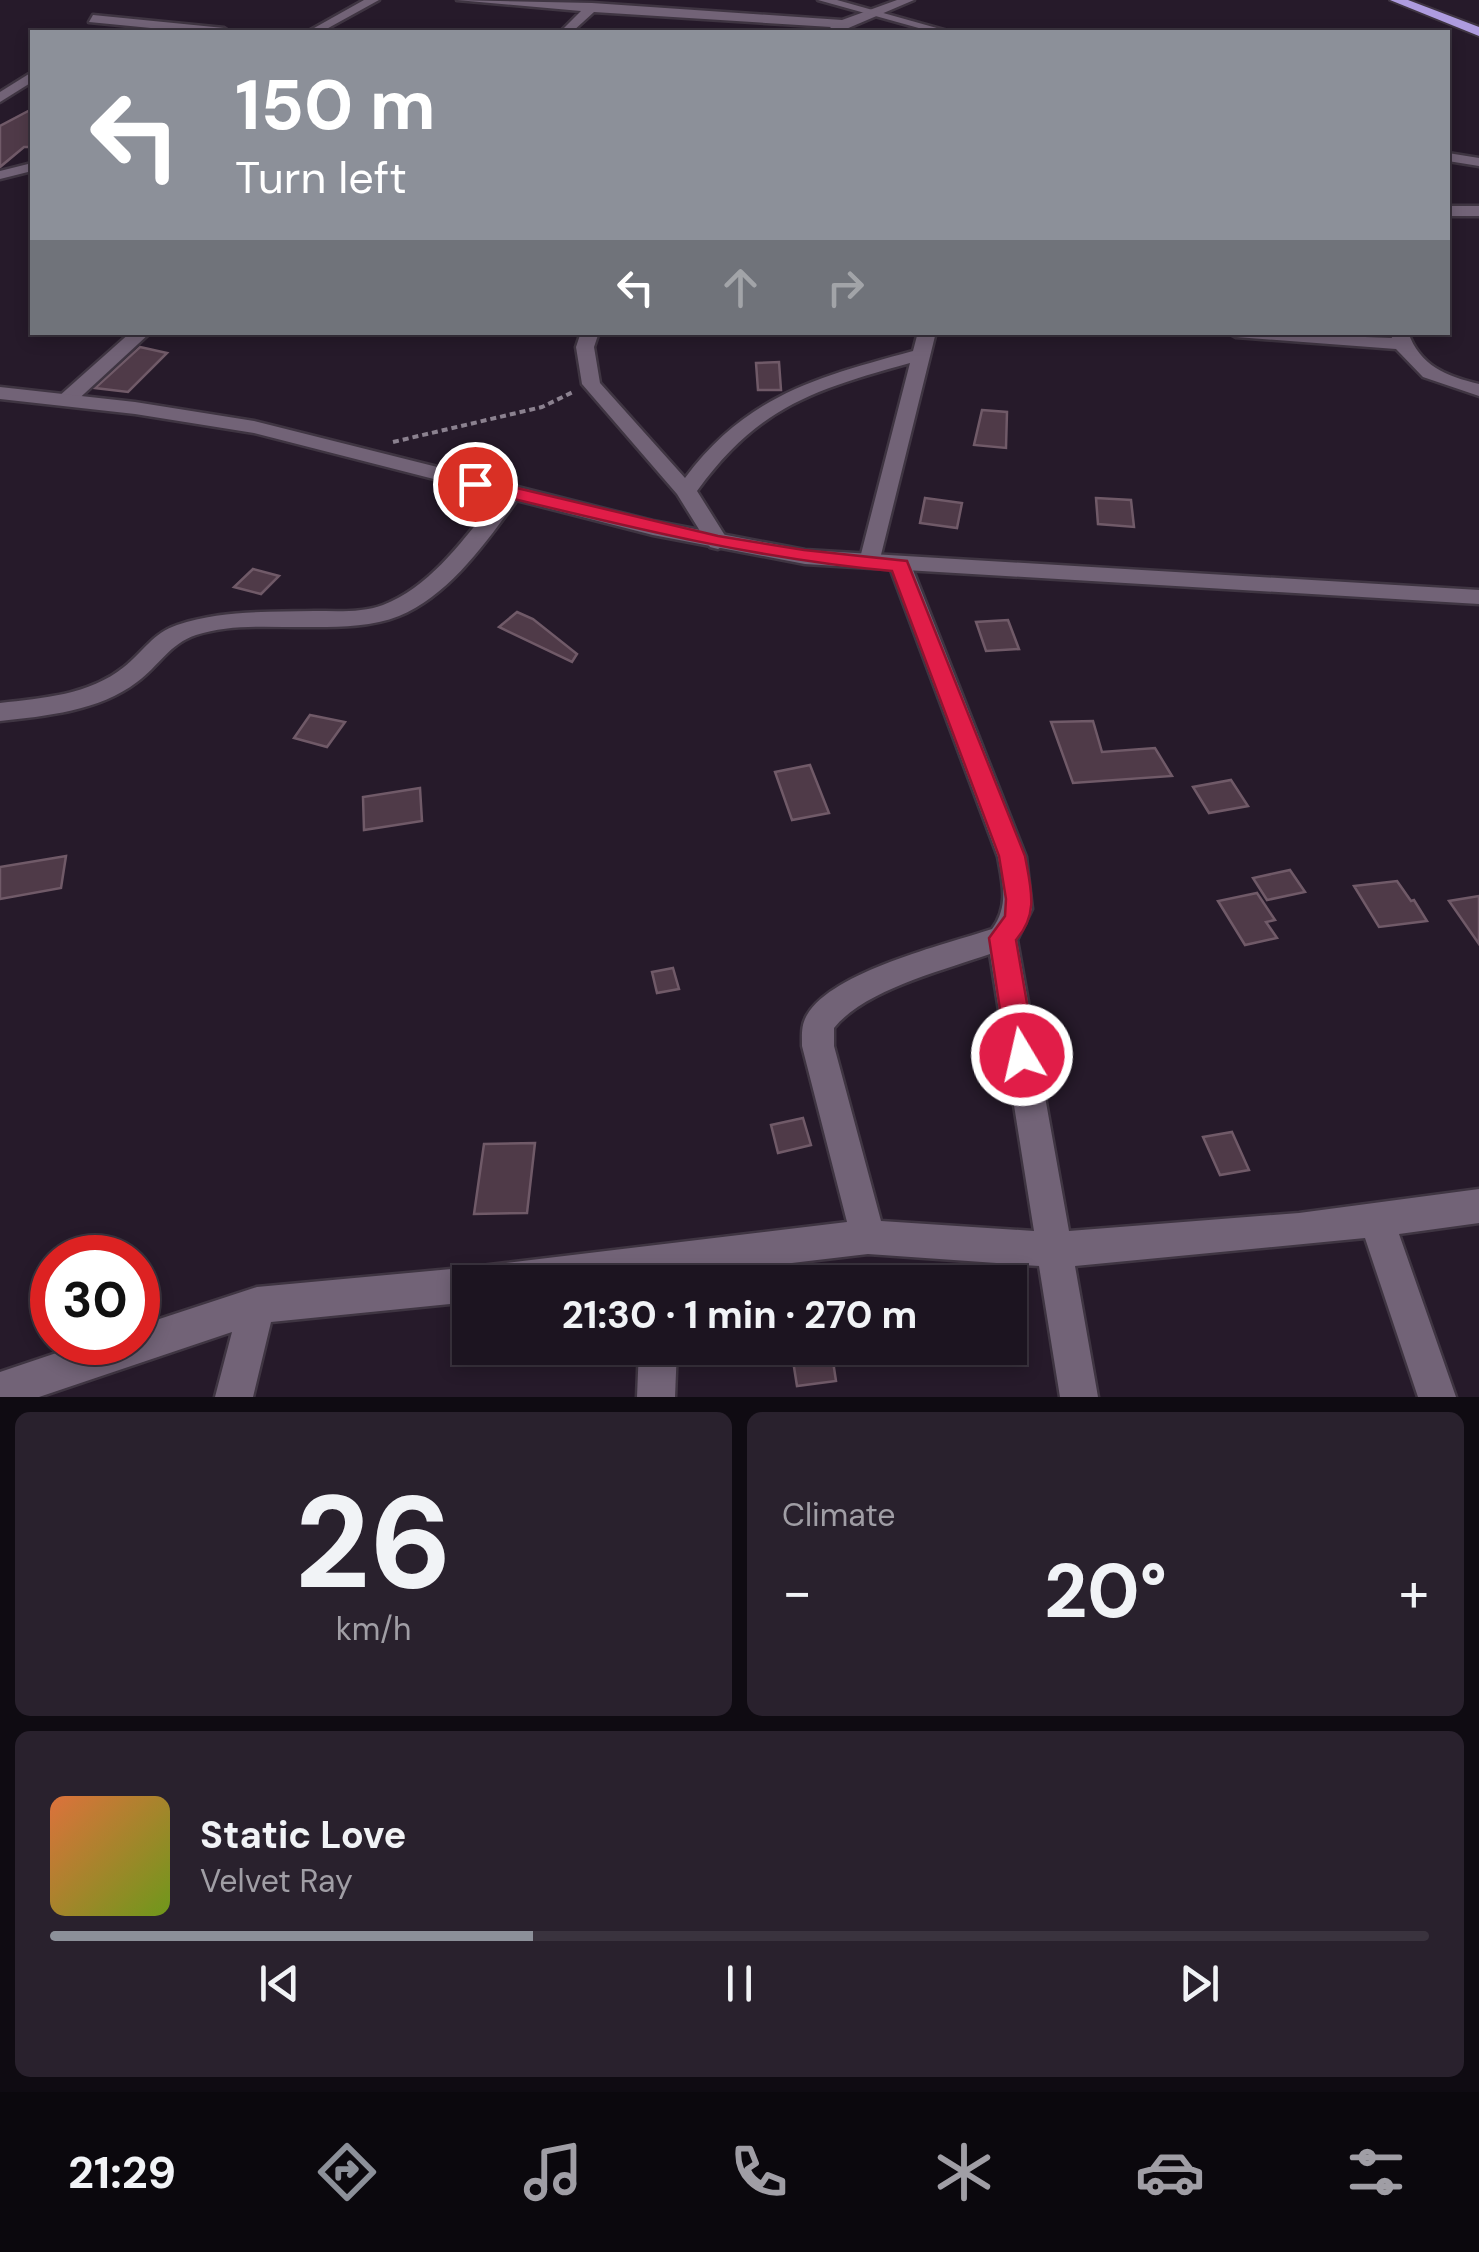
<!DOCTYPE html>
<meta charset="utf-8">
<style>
body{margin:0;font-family:"DM Sans",sans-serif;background:#29212d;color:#f1f3f6;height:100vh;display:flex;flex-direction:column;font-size:38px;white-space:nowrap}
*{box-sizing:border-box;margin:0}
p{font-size:32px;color:#a09ea5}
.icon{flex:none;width:55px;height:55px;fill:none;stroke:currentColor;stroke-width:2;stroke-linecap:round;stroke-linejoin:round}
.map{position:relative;height:1397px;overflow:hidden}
.details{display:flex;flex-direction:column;gap:15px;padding:15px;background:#0f0b12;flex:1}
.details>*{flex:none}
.guide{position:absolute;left:30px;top:30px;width:1420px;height:305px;border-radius:0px;box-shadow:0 5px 15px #0003,0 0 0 2px #3a333e;background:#8c9099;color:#fff;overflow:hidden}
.speed{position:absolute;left:30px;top:1235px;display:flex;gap:20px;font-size:50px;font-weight:700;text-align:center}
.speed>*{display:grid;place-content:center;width:130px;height:130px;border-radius:50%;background:#1c1420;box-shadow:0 5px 15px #0003,0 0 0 2px #3a333e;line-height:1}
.speed .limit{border:15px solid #d22;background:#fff;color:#111}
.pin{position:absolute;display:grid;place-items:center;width:85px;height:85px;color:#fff;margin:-42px;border:5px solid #fff;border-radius:50%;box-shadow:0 2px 10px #0007}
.me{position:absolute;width:110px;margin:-55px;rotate:351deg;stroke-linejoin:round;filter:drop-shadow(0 0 8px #0008)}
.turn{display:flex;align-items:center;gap:35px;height:210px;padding:0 40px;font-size:45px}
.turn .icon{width:130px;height:130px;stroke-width:2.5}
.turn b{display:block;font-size:70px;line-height:85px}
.lanes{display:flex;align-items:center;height:95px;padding:0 40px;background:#0003;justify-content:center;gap:50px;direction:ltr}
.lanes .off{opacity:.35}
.big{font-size:75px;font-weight:700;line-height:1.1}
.details .widget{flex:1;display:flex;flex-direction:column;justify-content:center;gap:15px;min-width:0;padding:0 35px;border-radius:15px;background:#29212d}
.details .dial{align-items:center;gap:0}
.dial b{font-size:130px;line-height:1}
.song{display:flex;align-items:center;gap:30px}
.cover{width:120px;height:120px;border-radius:15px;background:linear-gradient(135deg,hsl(20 70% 55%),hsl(80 70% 35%))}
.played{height:10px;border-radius:5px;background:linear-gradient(90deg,#8c9099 35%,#3a333e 35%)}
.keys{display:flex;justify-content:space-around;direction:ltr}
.heat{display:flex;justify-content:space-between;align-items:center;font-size:55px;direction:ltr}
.details .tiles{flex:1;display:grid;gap:15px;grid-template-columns:1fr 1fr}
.widget:last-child{grid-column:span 2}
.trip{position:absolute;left:452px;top:1265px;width:575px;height:100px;border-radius:0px;background:#1c1420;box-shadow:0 5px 15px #0003,0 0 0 2px #3a333e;font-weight:700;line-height:100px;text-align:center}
.menu{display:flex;height:160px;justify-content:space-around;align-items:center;background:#0b080d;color:#a09ea5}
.menu .icon{width:70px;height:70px}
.menu .selected{color:#8c9099}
.menu b{font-size:45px;color:#f1f3f6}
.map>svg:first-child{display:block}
.building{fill:#4f3a48;stroke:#705a68;stroke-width:2.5}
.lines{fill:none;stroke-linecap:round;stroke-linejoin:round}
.minor-casing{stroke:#3f3542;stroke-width:5}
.tertiary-casing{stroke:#3f3542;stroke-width:5}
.trunk-casing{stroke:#3f3542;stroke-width:4}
.path{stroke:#8b818f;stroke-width:4;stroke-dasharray:6 4;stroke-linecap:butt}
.minor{fill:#726377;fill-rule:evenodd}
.tertiary{fill:#726377;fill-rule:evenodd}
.trunk{fill:#ae9cdf;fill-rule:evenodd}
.route{fill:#e11d48;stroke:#92132f;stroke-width:2.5}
</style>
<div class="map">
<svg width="1479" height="1397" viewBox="0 0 1479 1397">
<rect width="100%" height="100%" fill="#261a2a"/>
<g class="building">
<path d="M32,109V147H24L0,167V126Z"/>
<path d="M140,347L167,353L128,392L95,388Z"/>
<path d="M779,362L781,390H758L756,363Z"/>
<path d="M982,410L1007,412L1006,448L974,445Z"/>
<path d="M925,498L962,503L957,528L920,523Z"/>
<path d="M1096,498L1131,500L1134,527L1098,524Z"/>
<path d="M253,569L279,576L261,594L234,587Z"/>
<path d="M517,612L533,619L577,654L572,662L499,627Z"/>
<path d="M1008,620L1019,649L986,651L976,622Z"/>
<path d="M310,715L345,722L327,747L294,738Z"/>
<path d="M1093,721L1102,752L1155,748L1172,776L1073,783L1051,722Z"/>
<path d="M810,765L829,813L792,820L775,772Z"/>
<path d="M1231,780L1248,806L1209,813L1193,787Z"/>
<path d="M420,788L422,821L364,830L363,797Z"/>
<path d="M66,856L61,888L0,899V867Z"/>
<path d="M1290,870L1305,892L1267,900L1253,878Z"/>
<path d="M1397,881L1411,901L1414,900L1427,921L1379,927L1354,886Z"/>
<path d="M1257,893L1275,920L1266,922L1277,938L1245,945L1218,901Z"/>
<path d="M1479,896V944L1449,901Z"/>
<path d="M673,968L679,989L657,993L652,972Z"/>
<path d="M803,1118L811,1145L778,1153L771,1125Z"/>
<path d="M1232,1132L1249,1170L1220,1175L1203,1137Z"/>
<path d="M535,1143L527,1213L474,1214L484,1144Z"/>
<path d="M791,1348H831L836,1381L797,1386Z"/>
</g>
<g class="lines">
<g class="minor-casing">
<g id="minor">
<path d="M364,0H379L321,32H307Z"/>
<path d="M457,0L592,3L842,20L897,0H914L839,32H826L831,27L594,12L572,32H560L581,11Z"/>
<path d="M93,15L224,28L230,32H192L89,22Z"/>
<path d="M32,72V82L0,102V92Z"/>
<path d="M32,163V171L0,179V171Z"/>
<rect x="1448" y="206" width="31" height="10"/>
<path d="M131,332H151L72,405H58V397Z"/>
<path d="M581,332H599L594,347L600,383L685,478C747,395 818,377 913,351L918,332H936L878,567H862L859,562L910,363C813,390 758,407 697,491L729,542L718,549L710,547L677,494L582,384L576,347Z"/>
<path d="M1227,332L1392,338L1390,332H1408C1420,366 1446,376 1479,384V396L1423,377L1396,349L1236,337Z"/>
<path d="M511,487L522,493C490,537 451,595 399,616C369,628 334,627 302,627C267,627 229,624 196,635C169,644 159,666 137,682C99,711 46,716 0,721V703C43,698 89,695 124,667C143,652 153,633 177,625C222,610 268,612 314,611C337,611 362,613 383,605C435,585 470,530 504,489Z"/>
<path d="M900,558L911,565L1026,857L1032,909L1017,940L1069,1231L1299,1213L1479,1189V1223L1399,1234L1456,1397H1418L1365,1238L1075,1266L1098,1397H1060L1039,1266L868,1254L629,1282H470V1302L271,1322L253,1397H215L232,1332L39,1397H0V1372L89,1342H138V1326L257,1287L473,1267L847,1222L802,1046C802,1035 801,1025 807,1015C833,971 944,945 992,929C1009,906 1003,884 998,857L889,565ZM990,954L1034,1231L881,1221L834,1046V1028C864,990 944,970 990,954Z"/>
<path d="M639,1348H677L675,1397H637Z"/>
</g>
</g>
<g class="tertiary-casing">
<g id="tertiary">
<path d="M818,0H837L951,32H933Z"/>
<path d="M1448,153L1479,158V166L1448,161Z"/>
<path d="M0,387L135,402L254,421L653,521L805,550L1479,590V604L805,564L653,535L254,433L135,414L0,399Z"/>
</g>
</g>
<g class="trunk-casing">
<path id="trunk" d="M1390,0H1408L1479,27V36Z"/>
</g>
<path class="path" d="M393,442L542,407L575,391"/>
<use href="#minor" class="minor"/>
<use href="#tertiary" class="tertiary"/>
<use href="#trunk" class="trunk"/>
</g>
<path class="route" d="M475,478L718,536L804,550L907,561L1025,856C1031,889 1039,914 1016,940L1036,1055L1032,1064L1022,1068L1012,1064L1007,1055L989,938L1005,916L1006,899L999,856L892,571C747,558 609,522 469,488L466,484Z"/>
</svg>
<div class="speed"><div class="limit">30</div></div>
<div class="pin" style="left:475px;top:484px;background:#d93025"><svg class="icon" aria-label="arrive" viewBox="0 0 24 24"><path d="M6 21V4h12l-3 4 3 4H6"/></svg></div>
<svg class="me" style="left:1022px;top:1055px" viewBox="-20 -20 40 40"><circle r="17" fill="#e11d48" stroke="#fff" stroke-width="3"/><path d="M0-11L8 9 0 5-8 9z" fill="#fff"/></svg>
<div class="trip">21:30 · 1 min · 270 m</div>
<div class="guide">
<div class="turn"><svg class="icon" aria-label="left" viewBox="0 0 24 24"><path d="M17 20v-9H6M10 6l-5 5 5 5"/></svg><div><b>150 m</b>Turn left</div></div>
<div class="lanes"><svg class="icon" aria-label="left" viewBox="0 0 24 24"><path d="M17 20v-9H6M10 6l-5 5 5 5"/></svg><svg class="icon off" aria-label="ahead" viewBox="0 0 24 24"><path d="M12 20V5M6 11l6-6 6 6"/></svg><svg class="icon off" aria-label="right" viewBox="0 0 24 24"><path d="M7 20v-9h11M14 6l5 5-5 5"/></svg></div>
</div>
</div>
<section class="details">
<div class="tiles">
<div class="widget dial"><b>26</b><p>km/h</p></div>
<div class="widget"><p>Climate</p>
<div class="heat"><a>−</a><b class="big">20°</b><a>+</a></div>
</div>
<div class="widget">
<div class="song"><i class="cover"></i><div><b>Static Love</b><p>Velvet Ray</p></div></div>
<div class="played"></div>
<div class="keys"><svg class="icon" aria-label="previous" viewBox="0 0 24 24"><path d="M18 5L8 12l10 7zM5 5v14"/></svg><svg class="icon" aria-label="pause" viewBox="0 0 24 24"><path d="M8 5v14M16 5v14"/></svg><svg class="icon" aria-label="next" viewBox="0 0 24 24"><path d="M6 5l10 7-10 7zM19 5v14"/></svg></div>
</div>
</div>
</section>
<nav class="menu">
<b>21:29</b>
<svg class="icon selected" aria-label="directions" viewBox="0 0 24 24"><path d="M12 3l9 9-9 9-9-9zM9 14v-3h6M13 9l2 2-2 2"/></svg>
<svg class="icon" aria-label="music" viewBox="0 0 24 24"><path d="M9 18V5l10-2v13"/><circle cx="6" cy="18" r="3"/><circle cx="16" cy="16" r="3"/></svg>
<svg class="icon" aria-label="phone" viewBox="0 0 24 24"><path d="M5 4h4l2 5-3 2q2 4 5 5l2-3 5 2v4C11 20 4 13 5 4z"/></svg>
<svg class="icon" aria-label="climate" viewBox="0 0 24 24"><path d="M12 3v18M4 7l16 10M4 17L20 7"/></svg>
<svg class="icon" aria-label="car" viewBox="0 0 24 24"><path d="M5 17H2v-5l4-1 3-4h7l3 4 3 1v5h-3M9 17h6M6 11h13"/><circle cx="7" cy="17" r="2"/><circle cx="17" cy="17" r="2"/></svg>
<svg class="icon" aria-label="filters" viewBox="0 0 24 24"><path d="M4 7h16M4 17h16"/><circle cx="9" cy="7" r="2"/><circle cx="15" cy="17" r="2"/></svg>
</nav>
